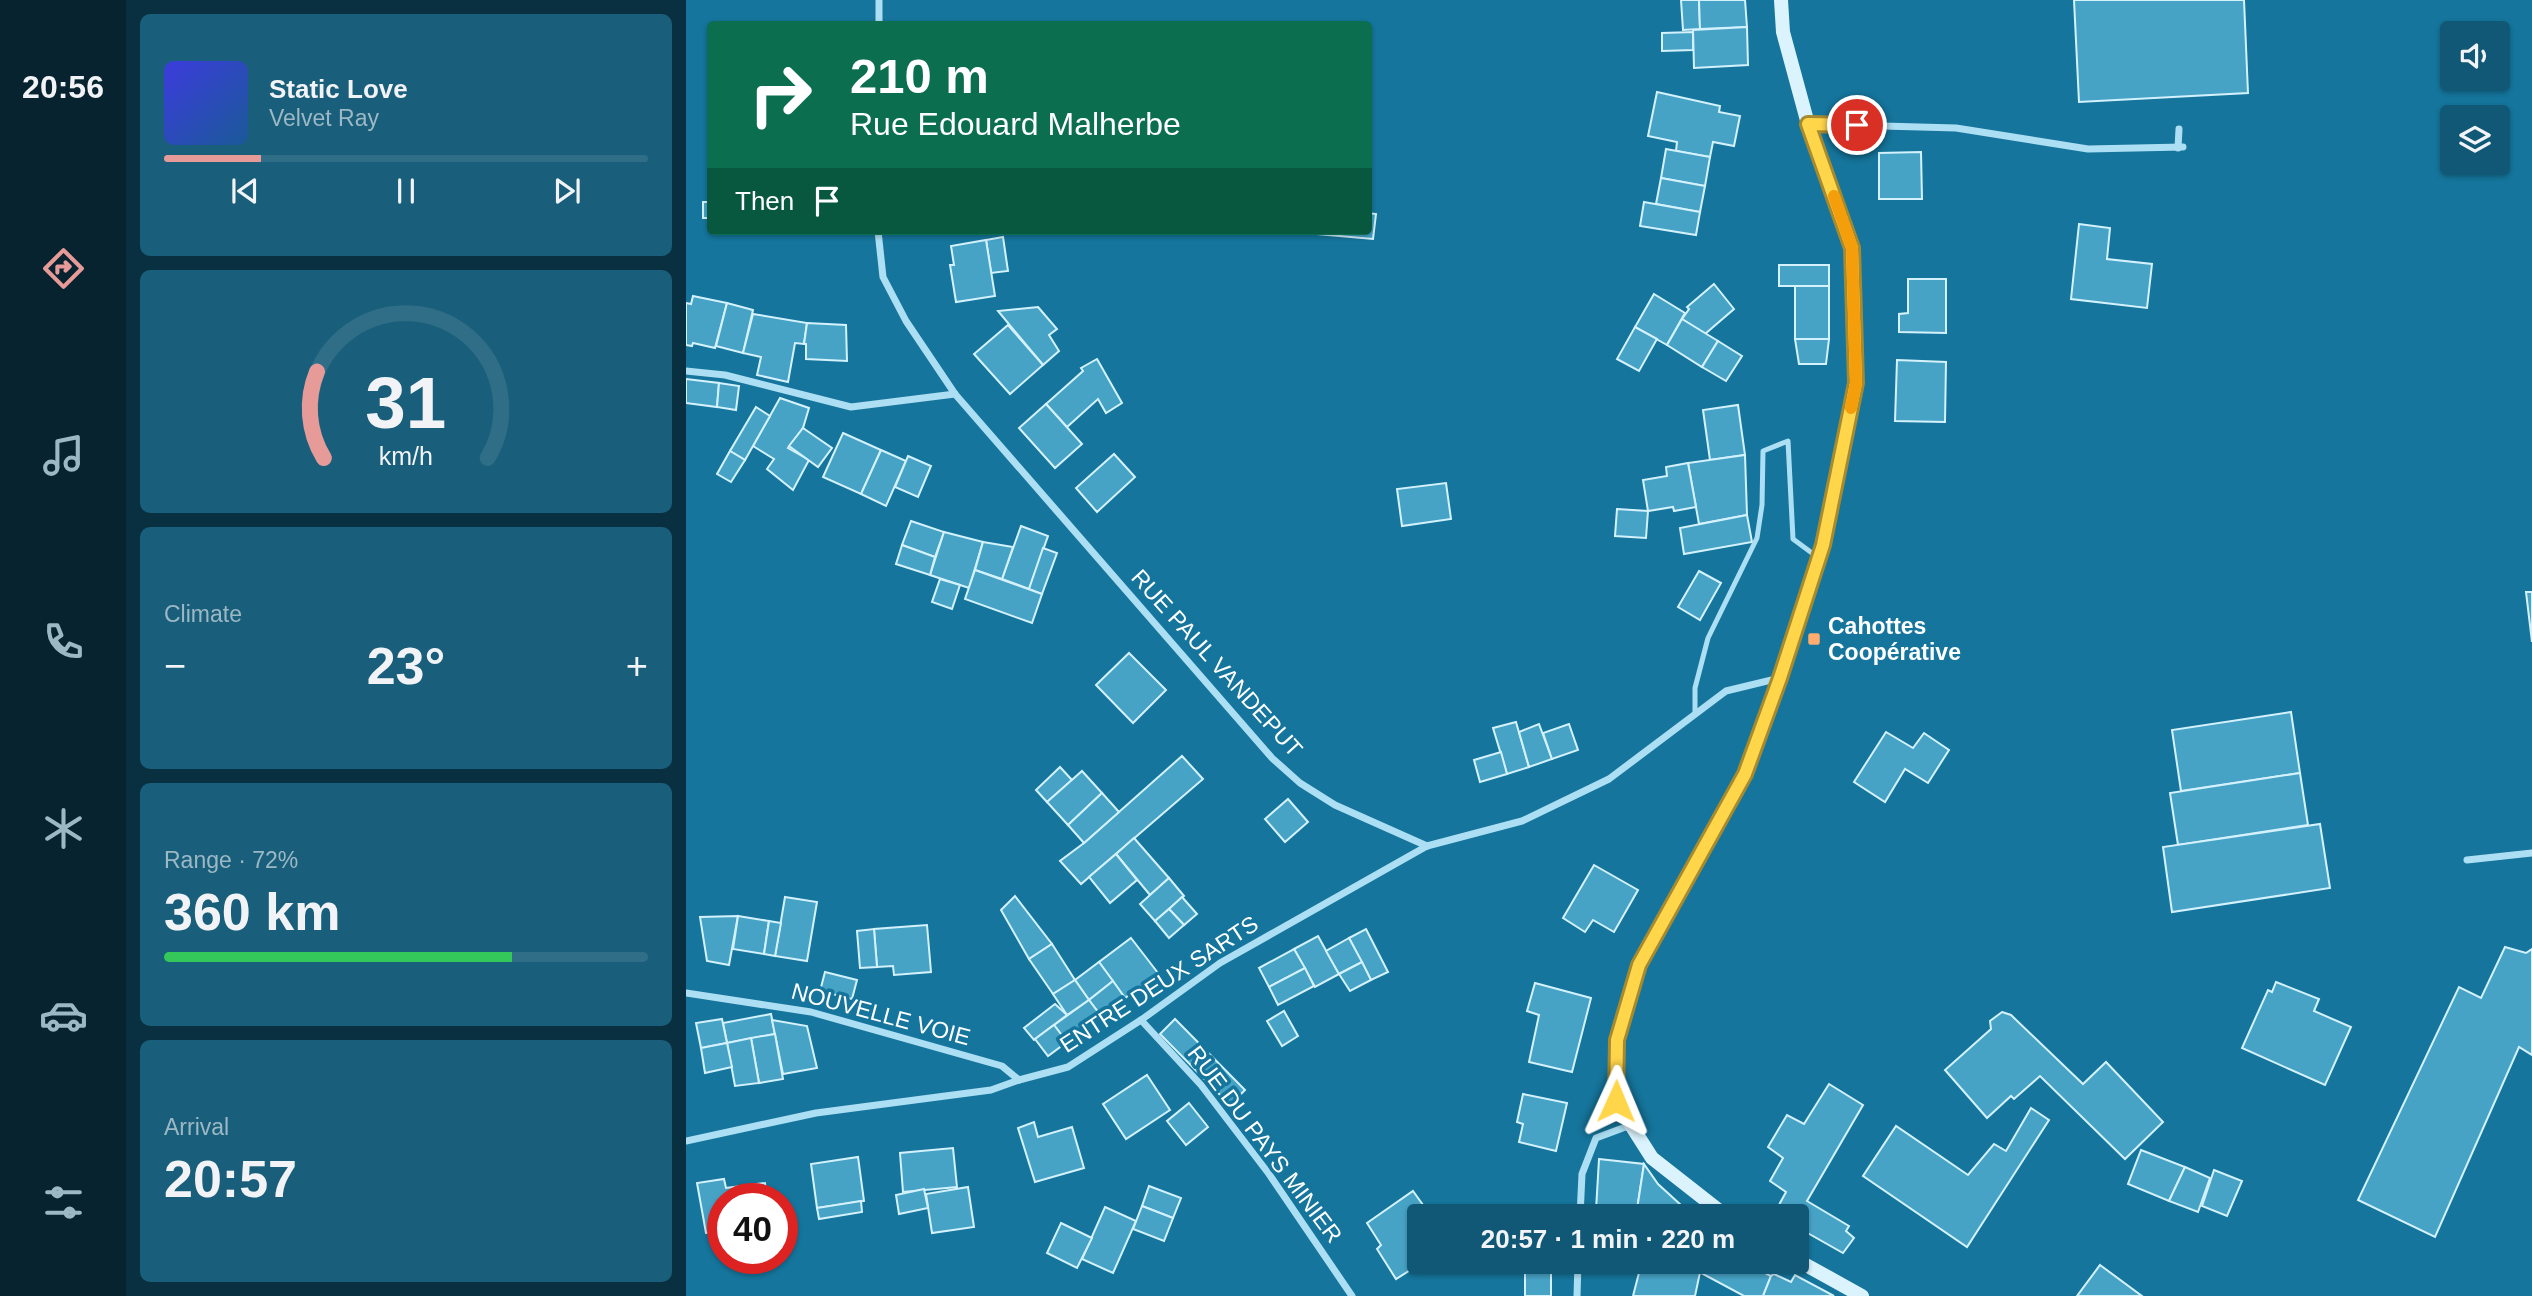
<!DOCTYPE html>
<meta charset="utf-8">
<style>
body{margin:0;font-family:Helvetica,sans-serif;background:#195e7a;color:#f1f3f6;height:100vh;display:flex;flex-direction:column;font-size:26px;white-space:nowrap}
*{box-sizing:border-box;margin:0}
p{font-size:23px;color:#9cb8c5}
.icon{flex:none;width:38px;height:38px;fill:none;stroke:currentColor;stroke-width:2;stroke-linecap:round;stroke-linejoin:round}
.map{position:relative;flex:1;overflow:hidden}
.sheet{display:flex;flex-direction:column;gap:14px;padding:14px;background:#093040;width:560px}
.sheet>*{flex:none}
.banner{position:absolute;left:21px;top:21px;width:665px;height:214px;border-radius:7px;box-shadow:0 2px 5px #0004;background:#0b6e4f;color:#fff;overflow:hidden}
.tools{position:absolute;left:1754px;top:21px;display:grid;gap:14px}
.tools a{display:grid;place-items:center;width:70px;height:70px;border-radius:7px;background:#105875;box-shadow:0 2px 5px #0004;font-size:35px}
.speed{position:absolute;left:21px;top:1183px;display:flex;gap:14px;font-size:35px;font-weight:700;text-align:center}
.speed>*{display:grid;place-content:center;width:91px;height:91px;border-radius:50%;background:#105875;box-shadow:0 2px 5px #0004;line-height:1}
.speed .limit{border:10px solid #d22;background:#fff;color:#111}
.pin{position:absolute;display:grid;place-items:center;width:60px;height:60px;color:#fff;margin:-30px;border:4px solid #fff;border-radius:50%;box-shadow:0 2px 7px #0007}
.me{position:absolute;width:77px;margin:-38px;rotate:1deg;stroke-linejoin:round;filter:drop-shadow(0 0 5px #0008)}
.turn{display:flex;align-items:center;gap:24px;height:147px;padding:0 28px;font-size:32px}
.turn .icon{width:91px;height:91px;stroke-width:2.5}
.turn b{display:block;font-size:49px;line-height:60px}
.then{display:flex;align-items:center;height:66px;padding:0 28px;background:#0003;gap:14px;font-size:26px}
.big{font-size:52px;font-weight:700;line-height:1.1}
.sheet .widget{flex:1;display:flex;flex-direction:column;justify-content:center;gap:10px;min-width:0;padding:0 24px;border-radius:10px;background:#195e7a}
.sheet .dial{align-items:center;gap:0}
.dial svg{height:182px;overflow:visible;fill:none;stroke:#306e87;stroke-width:7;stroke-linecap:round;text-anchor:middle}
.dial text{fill:#f1f3f6;stroke:none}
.song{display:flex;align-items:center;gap:21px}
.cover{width:84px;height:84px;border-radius:10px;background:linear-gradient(135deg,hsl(240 70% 55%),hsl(210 70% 35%))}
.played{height:7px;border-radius:4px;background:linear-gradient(90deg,#e69b98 20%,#306e87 20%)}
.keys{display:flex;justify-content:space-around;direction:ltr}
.heat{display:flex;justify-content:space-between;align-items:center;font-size:38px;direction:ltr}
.charge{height:10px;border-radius:5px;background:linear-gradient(90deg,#34c759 72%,#306e87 0)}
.trip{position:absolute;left:721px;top:1204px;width:402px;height:70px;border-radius:7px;background:#105875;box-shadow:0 2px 5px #0004;font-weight:700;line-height:70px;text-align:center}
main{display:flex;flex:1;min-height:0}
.dock{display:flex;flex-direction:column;width:126px;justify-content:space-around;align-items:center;background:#06232f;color:#9cb8c5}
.dock .icon{width:49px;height:49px}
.dock .current{color:#e69b98}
.dock b{font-size:32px;color:#f1f3f6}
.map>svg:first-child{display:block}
.building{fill:#47a3c6;stroke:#d4f2fd;stroke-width:2}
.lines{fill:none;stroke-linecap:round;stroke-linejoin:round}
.lane{stroke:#acdff3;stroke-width:5}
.street{stroke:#acdff3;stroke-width:7}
.secondary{stroke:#dbf3fd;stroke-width:14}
.route-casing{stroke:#a68a30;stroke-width:18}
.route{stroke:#ffd54a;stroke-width:12}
.slow{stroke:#f59e0b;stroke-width:12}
.poi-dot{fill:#ffad6e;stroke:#15759c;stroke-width:2.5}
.labels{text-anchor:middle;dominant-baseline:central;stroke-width:7;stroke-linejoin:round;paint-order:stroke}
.poi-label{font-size:23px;font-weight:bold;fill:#fff;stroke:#15759c;text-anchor:start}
.street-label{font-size:23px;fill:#fff;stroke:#15759c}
</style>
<main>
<nav class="dock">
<b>20:56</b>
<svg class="icon current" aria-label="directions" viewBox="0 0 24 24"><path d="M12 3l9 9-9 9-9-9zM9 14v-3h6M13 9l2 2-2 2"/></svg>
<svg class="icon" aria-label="music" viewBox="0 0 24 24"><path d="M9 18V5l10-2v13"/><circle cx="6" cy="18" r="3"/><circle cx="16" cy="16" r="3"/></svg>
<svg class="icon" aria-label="phone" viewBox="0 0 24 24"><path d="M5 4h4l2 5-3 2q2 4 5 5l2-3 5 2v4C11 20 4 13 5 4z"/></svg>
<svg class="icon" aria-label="climate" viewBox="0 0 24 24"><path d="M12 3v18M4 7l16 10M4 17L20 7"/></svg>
<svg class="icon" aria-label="car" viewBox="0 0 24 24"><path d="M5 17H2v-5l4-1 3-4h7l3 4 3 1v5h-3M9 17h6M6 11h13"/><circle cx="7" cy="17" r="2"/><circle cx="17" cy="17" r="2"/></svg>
<svg class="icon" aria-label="filters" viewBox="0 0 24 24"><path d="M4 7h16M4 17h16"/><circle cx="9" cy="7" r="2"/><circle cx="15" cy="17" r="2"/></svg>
</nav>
<section class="sheet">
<div class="widget">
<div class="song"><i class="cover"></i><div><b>Static Love</b><p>Velvet Ray</p></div></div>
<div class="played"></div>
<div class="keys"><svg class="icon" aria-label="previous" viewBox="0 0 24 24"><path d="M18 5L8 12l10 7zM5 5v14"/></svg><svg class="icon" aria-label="pause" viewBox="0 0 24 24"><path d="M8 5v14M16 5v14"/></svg><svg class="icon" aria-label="next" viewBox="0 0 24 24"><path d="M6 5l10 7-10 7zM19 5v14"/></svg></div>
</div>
<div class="widget dial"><svg viewBox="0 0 100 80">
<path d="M14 69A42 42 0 1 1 86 69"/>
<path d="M14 69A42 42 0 0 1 11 31" stroke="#e69b98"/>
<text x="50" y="56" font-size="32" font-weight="700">31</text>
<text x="50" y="72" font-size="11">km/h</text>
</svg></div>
<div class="widget"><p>Climate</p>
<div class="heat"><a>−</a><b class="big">23°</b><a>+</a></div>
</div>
<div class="widget"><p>Range · 72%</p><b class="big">360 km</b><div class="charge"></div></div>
<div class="widget"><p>Arrival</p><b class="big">20:57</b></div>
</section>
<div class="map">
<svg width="1846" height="1296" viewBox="0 0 1846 1296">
<rect width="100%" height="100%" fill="#15759c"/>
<g class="building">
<path d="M995,0H1013L1014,29L997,30Z"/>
<path d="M1013,0H1059L1061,27L1014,29Z"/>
<path d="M1388,0H1558L1562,93L1393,102Z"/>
<path d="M1061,27L1062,65L1008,68L1007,30Z"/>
<path d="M1007,32V50L976,51V33Z"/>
<path d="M971,92L1034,106L1033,112L1054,116L1048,146L1027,142L1024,157L990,151L991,142L962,136Z"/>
<path d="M980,149L1024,157L1019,186L975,178Z"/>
<path d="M1235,152L1236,199H1193V153Z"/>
<path d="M975,178L1019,186L1014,212L970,204Z"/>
<rect x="17" y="202" width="7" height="16"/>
<path d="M958,202L1014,212L1010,235L954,226Z"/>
<path d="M682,213L690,214L687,239L619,233L682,231Z"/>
<path d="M1393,224L1424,228L1421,259L1466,264L1461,308L1385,299Z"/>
<path d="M317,237L322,271L305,273L300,240Z"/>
<path d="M300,240L309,296L270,302L264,265H268L265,246Z"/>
<rect x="1093" y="265" width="50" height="21"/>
<path d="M1222,279H1260V333L1213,332V314L1222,313Z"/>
<path d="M1028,284L1048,309L1019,334L996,319L1003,309L1001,307Z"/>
<rect x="1109" y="286" width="34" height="53"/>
<path d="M968,294L999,313L981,345L949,327Z"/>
<path d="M7,296L41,303L29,348L7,343L6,346L0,345V303L5,304Z"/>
<path d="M41,303L67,310L57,353L30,346Z"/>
<path d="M352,307L371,329L363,335L373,351L357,365L312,311Z"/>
<path d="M67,314L121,323L118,344L109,343L102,382L71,375L75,357L57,353Z"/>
<path d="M996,319L1032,341L1016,367L981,345Z"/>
<path d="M121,323L160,325L161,361L120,359V344H118Z"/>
<path d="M322,325L357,365L324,394L288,354Z"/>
<path d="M949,327L971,339L953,371L931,359Z"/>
<path d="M1109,339H1143L1140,364H1113Z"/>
<path d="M1032,341L1056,356L1040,381L1016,367Z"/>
<path d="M411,359L436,403L420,413L412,399L381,427L360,404L397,371L395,368Z"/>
<path d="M1211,360L1260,362L1259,422L1209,421Z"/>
<path d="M0,379L33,383L31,407L0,403Z"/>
<path d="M33,383L53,386L50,410L31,407Z"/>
<path d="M94,398L123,408L117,428L102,448L123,460L107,490L81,469L88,459L67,446Z"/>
<path d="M360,404L396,444L369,468L333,428Z"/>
<path d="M1052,405L1059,455L1024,460L1017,410Z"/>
<path d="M70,407L84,416L59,460L44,451Z"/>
<path d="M117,428L146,448L132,467L103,446Z"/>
<path d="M157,433L195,450L175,494L137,477Z"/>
<path d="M195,450L220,461L200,506L175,494Z"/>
<path d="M44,451L59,460L45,482L31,474Z"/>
<path d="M428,454L449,477L411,512L390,488Z"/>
<path d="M1059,455L1061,515L1013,524L1002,463Z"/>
<path d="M222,456L245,466L232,497L209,487Z"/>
<path d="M1002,463L1010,507L988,511L987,507L962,511L957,480L981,476L980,467Z"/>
<path d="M760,483L765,519L716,526L711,489Z"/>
<path d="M931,509L962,511L960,538L929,536Z"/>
<path d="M1061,515L1066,542L998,554L994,528Z"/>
<path d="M225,521L258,532L249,557L216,545Z"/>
<path d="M335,526L362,536L343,589L316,579Z"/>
<path d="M258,532L297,542L283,588L244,575Z"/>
<path d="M297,542L327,547L316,579L289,570Z"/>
<path d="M216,545L249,557L244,575L210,564Z"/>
<path d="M357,548L371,553L356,594L343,589Z"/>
<path d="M289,570L356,594L346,623L279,599Z"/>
<path d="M1013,571L1035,583L1014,620L992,607Z"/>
<path d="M254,579L274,585L266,609L246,602Z"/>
<path d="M1840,592H1846V642Z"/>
<path d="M443,653L480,690L447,723L410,685Z"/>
<path d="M1605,712L1614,773L1495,791L1486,730Z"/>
<path d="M830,722L843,767L821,774L807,728Z"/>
<path d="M853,724L866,759L843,767L833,732Z"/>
<path d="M883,724L892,750L866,759L857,733Z"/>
<path d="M1200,732L1227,748L1238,733L1263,750L1242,783L1219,769L1199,802L1168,782Z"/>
<path d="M815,752L821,774L794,782L788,760Z"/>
<path d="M496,756L517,779L395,884L374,861L398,843Z"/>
<path d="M374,767L386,780L361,802L350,790Z"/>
<path d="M396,771L416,793L382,825L361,802Z"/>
<path d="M1614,773L1622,825L1492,845L1484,793Z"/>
<path d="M416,793L433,812L398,843L382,825Z"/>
<path d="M602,799L622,822L599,842L579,819Z"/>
<path d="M1634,824L1644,888L1486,912L1477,847Z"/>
<path d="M448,838L483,878L464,895L430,854Z"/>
<path d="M430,854L451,880L424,903L403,877Z"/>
<path d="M908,865L952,890L928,932L907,920L899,932L877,918Z"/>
<path d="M483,878L498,896L469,921L454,904Z"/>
<path d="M329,896L366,944L343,959L315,910Z"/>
<path d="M99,897L131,902L121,961L89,956Z"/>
<path d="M496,897L511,914L498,925L483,909Z"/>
<path d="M483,909L498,925L483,938L469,921Z"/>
<path d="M52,916L43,965L21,961L14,917Z"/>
<path d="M52,916L83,921L78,954L47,949Z"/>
<path d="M83,921L95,923L89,956L78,954Z"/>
<path d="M241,925L245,972L208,975L207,966L191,967L188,929Z"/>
<path d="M188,929L191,967L174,968L171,931Z"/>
<path d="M680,929L702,972L685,980L663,938Z"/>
<path d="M632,936L653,974L629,987L608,949Z"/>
<path d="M445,938L472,973L439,998L413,962Z"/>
<path d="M663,938L676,962L653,974L640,951Z"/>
<path d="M366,944L389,980L367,994L343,959Z"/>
<path d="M1819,947L1840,953L1846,949V1055L1833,1047L1749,1237L1672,1200L1773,987L1795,998Z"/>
<path d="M608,949L619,968L583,987L573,968Z"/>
<path d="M413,962L427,981L403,1000L389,980Z"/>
<path d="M676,962L685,980L664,991L653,974Z"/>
<path d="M619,968L628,986L592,1005L583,987Z"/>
<path d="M139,972L171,980L166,999L134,991Z"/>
<path d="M389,980L403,1000L381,1015L367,994Z"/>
<path d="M427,981L439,998L415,1016L403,1000Z"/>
<path d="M1590,982L1633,999L1628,1011L1665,1027L1639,1085L1556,1048L1582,990L1586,992Z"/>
<path d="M849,983L905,998L886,1072L843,1062L853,1015L841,1011Z"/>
<path d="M403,1000L415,1016L381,1042L368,1025Z"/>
<path d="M369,1004L381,1015L348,1040L338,1028Z"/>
<path d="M598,1011L612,1036L596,1046L581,1021Z"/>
<path d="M1316,1012L1325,1015L1397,1084L1420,1062L1477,1122L1439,1159L1354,1076L1328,1099L1325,1096L1301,1118L1259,1070L1305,1029L1304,1021Z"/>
<path d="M85,1014L89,1034L41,1043L37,1023Z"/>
<path d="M36,1019L41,1043L15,1048L10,1023Z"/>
<path d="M489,1019L559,1090L544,1105L474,1034Z"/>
<path d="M86,1020L121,1026L131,1068L97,1074Z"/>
<path d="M368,1025L381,1042L362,1056L349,1039Z"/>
<path d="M89,1034L97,1079L73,1083L65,1038Z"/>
<path d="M65,1038L73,1083L49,1086L41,1043Z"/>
<path d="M41,1043L46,1067L19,1073L15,1048Z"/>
<path d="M461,1075L484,1110L440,1139L417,1104Z"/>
<path d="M1143,1084L1177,1105L1121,1201L1163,1226L1160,1231L1168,1238L1157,1253L1111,1227V1216H1092L1088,1214L1100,1192L1084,1181L1097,1158L1082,1147L1101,1115L1118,1124Z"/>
<path d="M837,1094L881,1103L870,1151L833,1142L837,1124L831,1122Z"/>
<path d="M503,1103L522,1127L500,1145L481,1121Z"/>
<path d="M1345,1108L1363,1120L1281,1247L1177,1176L1210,1126L1282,1175L1308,1144L1320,1151Z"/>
<path d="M348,1122L352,1137L386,1127L398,1168L349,1182L332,1128Z"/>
<path d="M267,1148L271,1187L217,1192L214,1153Z"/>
<path d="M1455,1150L1499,1167L1483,1201L1442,1184Z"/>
<path d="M172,1157L178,1201L131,1208L125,1164Z"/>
<path d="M913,1159L958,1164L950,1216L910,1210Z"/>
<path d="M958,1164L972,1184L1007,1216H950Z"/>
<path d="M1499,1167L1524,1178L1512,1212L1483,1201Z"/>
<path d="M1528,1170L1556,1181L1541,1216L1516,1206Z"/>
<path d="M38,1179L40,1188L79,1183L81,1199H37V1231L20,1233L11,1183Z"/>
<path d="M463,1186L495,1198L487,1218L456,1206Z"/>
<path d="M282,1187L288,1227L246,1233L240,1194Z"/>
<path d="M238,1189L242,1208L213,1214L210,1195Z"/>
<path d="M727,1191L745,1216H733V1262H737L710,1279L691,1249L695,1245L681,1223Z"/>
<path d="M175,1201L176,1212L133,1219L131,1208Z"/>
<path d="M456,1206L487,1218L478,1241L447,1229Z"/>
<path d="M419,1207L450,1221L427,1273L396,1259Z"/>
<path d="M375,1223L406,1238L391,1268L361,1253Z"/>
<path d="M941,1262L1016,1263L1009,1296H947L954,1269Z"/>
<path d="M1016,1262H1077L1073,1270L1085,1276L1077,1296H1058L1015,1273Z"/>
<path d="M1414,1265L1456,1296H1391Z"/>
<rect x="839" y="1272" width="26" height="24"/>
<path d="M1088,1274L1105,1282L1109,1275L1148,1296H1077L1085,1276Z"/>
</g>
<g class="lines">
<path class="lane" d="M1009,714V688L1022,638L1071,538L1076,505L1077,451L1102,441L1107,539L1130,556"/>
<g class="street">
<path d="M193,24V0"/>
<path d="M1123,124L1270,128L1402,149L1497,147"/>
<path d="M1492,148L1493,129"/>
<path d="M192,231L197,277L220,321L269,394L586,758L614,783L649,805L741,846"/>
<path d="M0,371L39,375L165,407L269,394"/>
<path d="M1781,860L1846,853"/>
<path d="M0,993L125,1012L316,1066L333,1080"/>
<path d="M455,1020L515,1085L583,1174L666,1296"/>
<path d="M0,1141L130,1113L305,1090L333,1080L382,1067L455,1020L534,963L741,846L836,821L923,779L1040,691L1094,678"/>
<path d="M894,1216L896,1174L910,1138L945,1125"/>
<path d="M891,1296L892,1262"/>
</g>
<g class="secondary">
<path d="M1040,1216L966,1158L945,1125L930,1100L931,1040L953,965L1059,774L1094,678L1137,545L1170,383L1166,248L1122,124L1097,32L1095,0"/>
<path d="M1111,1260L1176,1296"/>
</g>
</g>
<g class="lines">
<g class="route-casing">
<path id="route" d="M930,1101L931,1040L953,965L1059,774L1094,678L1137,545L1170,383L1166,248L1122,124L1171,125"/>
</g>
<use href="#route" class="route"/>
<path class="slow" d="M1148,196L1166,248L1170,383L1165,408"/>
</g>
<rect class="poi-dot" x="1121" y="632" width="14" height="14" rx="3.5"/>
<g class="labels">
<g class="poi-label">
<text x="1142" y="626">Cahottes<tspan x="1142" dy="26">Coopérative</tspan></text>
</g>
<g class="street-label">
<text transform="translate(531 663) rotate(48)">RUE PAUL VANDEPUT</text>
<text transform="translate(473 984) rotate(-33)">ENTRE DEUX SARTS</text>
<text transform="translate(195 1014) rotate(15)">NOUVELLE VOIE</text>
<text transform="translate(579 1144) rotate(53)">RUE DU PAYS MINIER</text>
</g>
</g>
</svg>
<div class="tools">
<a><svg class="icon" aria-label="sound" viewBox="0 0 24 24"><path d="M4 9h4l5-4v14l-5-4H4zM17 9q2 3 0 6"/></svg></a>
<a><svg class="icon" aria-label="layers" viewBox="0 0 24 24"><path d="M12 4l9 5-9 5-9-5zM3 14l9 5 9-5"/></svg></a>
</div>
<div class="speed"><div class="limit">40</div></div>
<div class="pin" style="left:1171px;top:125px;background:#d93025"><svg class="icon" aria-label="arrive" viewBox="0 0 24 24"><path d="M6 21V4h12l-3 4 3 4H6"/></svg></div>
<svg class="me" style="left:930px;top:1101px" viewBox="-20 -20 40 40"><path d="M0-17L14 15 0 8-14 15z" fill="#ffd54a" stroke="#fff" stroke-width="4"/></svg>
<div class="trip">20:57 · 1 min · 220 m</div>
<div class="banner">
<div class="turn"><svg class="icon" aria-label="right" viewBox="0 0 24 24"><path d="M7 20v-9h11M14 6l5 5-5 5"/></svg><div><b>210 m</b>Rue Edouard Malherbe</div></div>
<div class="then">Then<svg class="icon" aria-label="arrive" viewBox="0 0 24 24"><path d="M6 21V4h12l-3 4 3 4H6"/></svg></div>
</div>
</div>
</main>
